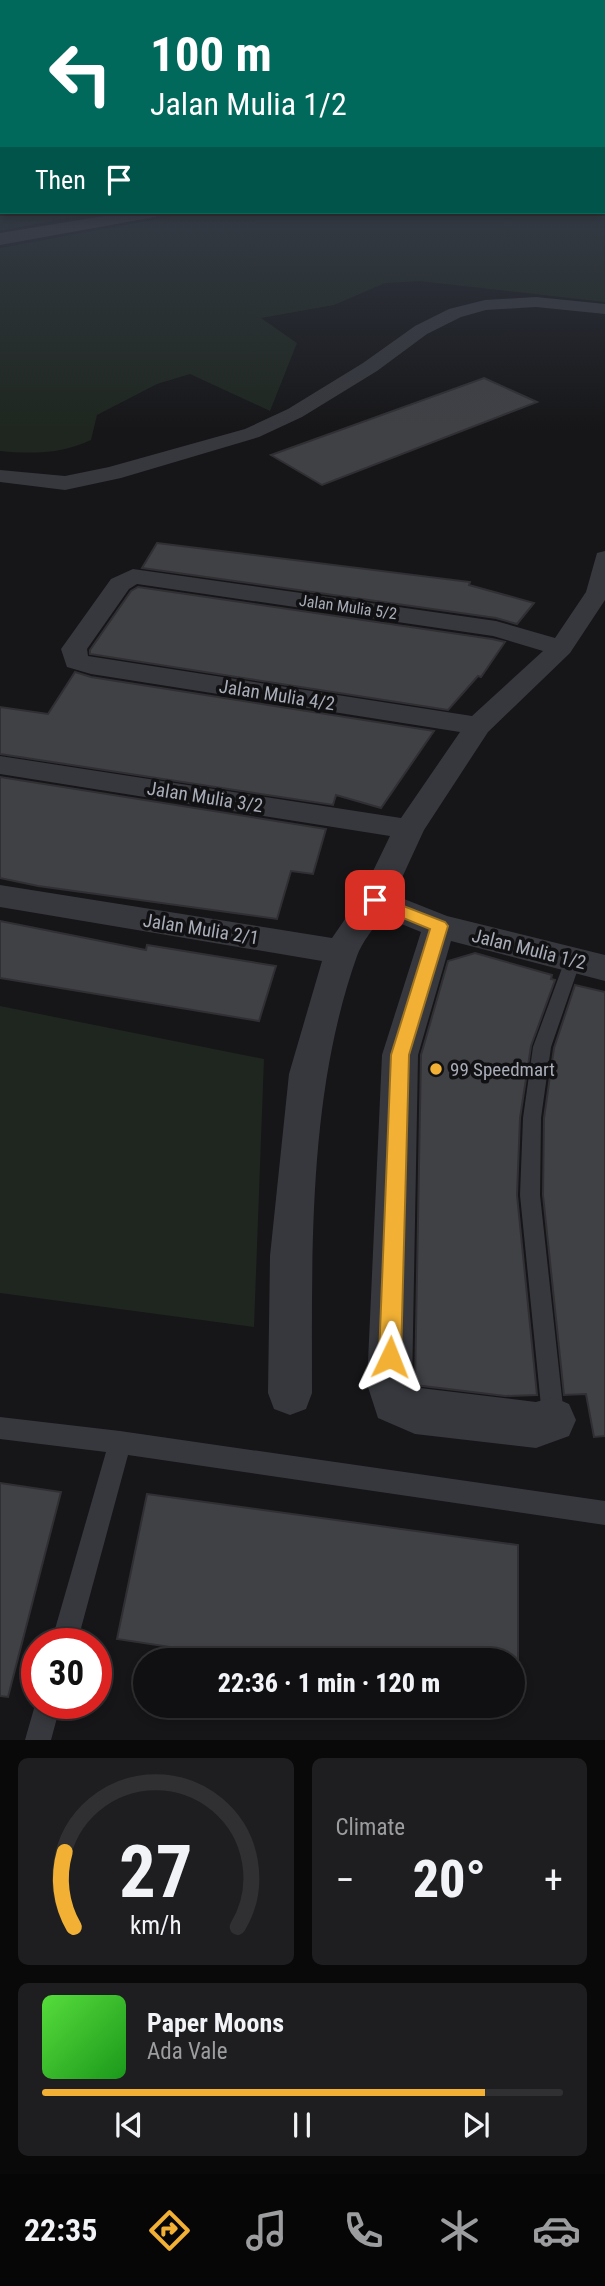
<!DOCTYPE html>
<meta charset="utf-8">
<style>
body{margin:0;font-family:"Roboto Condensed",sans-serif;background:#1e1e20;color:#f1f3f6;height:100vh;display:flex;flex-direction:column;font-size:26px;white-space:nowrap}
*{box-sizing:border-box;margin:0}
p{font-size:23px;color:#9c9d9f}
.icon{flex:none;width:38px;height:38px;fill:none;stroke:currentColor;stroke-width:2;stroke-linecap:round;stroke-linejoin:round}
.map{position:relative;height:1740px;overflow:hidden}
.details{display:flex;flex-direction:column;gap:18px;padding:18px;background:#09090a;flex:1}
.details>*{flex:none}
.banner{position:absolute;left:0px;top:0px;width:606px;height:214px;box-shadow:0 4px 10px #0003,0 0 0 2px #303032;background:#00695c;color:#fff;overflow:hidden}
.speed{position:absolute;left:21px;top:1628px;display:flex;gap:14px;font-size:35px;font-weight:700;text-align:center}
.speed>*{display:grid;place-content:center;width:91px;height:91px;border-radius:50%;background:#101012;box-shadow:0 4px 10px #0003,0 0 0 2px #303032;line-height:1}
.speed .limit{border:10px solid #d22;background:#fff;color:#111}
.pin{position:absolute;display:grid;place-items:center;width:60px;height:60px;color:#fff;margin:-30px;border-radius:14px;box-shadow:0 4px 10px #0006}
.me{position:absolute;width:77px;margin:-38px;rotate:2deg;stroke-linejoin:round;filter:drop-shadow(0 0 5px #0008)}
.turn{display:flex;align-items:center;gap:24px;height:147px;padding:0 35px;font-size:32px}
.turn .icon{width:91px;height:91px;stroke-width:2.5}
.turn b{display:block;font-size:49px;line-height:60px}
.then{display:flex;align-items:center;height:66px;padding:0 35px;background:#0003;gap:14px;font-size:26px}
.big{font-size:52px;font-weight:800;line-height:1.1}
.details .tile{flex:1;display:flex;flex-direction:column;justify-content:center;gap:10px;min-width:0;padding:0 24px;border-radius:10px;background:#1e1e20}
.details .dial{align-items:center;gap:0}
.dial svg{height:182px;overflow:visible;fill:none;stroke:#303032;stroke-width:7;stroke-linecap:round;text-anchor:middle}
.dial text{fill:#f1f3f6;stroke:none}
.song{display:flex;align-items:center;gap:21px}
.cover{width:84px;height:84px;border-radius:10px;background:linear-gradient(135deg,hsl(110 70% 55%),hsl(120 70% 35%))}
.played{height:7px;border-radius:4px;background:linear-gradient(90deg,#f2b134 85%,#303032 85%)}
.keys{display:flex;justify-content:space-around;direction:ltr}
.heat{display:flex;justify-content:space-between;align-items:center;font-size:38px;direction:ltr}
.details .tiles{flex:1;display:grid;gap:18px;grid-template-columns:1fr 1fr}
.tile:last-child{grid-column:span 2}
.trip{position:absolute;left:133px;top:1648px;width:392px;height:70px;border-radius:35px;background:#101012;box-shadow:0 4px 10px #0003,0 0 0 2px #303032;font-weight:800;line-height:70px;text-align:center}
.tab-bar{display:flex;height:112px;justify-content:space-around;align-items:center;background:#060607;color:#9c9d9f}
.tab-bar .icon{width:49px;height:49px}
.tab-bar .current{color:#f2b134}
.tab-bar b{font-size:32px;color:#f1f3f6}
.map>svg:first-child{display:block}
.green{fill:#1e261f}
.building{fill:#404145;stroke:#303034;stroke-width:2}
.lines{fill:none;stroke-linecap:round;stroke-linejoin:round}
.service{fill:#37383d;fill-rule:evenodd}
.minor{fill:#37383d;fill-rule:evenodd}
.tertiary{fill:#37383d;fill-rule:evenodd}
.route{fill:#f2b134;stroke:#9d7322;stroke-width:2}
.poi-dot{fill:#f2b134;stroke:#111113;stroke-width:2.5}
.labels{text-anchor:middle;dominant-baseline:central;stroke-width:7;stroke-linejoin:round;paint-order:stroke}
.far-street-label{font-size:16px;fill:#a8adb8;stroke:#111113}
.street-label{font-size:19px;fill:#a8adb8;stroke:#111113}
.poi-label{font-size:19px;fill:#a8adb8;stroke:#111113;text-anchor:start}
</style>
<div class="map">
<svg width="605" height="1740" viewBox="0 0 605 1740">
<rect width="100%" height="100%" fill="#161618"/>
<g class="green">
<path d="M0,186L2,212H98L0,231Z"/>
<path d="M604,204L605,302L420,281L385,283L334,305L261,318L297,343L270,411L190,374L157,384L97,415L91,440C61,454 32,454 0,451V248L195,212H604Z"/>
<path d="M0,1006L264,1059L254,1327L0,1293Z"/>
</g>
<g class="building">
<path d="M484,378L537,402L322,485L271,455Z"/>
<path d="M157,543L470,582L469,585L534,603L517,624L496,618L142,568Z"/>
<path d="M138,587L492,639L505,642L481,677L478,676L448,710L90,654V650L131,591Z"/>
<path d="M75,672L91,677L434,731L381,808L336,795L333,805L0,754V707L48,714Z"/>
<path d="M0,777L326,829L313,874L291,871L277,919L38,886L0,878Z"/>
<path d="M0,921L146,950L147,945L276,966L259,1021L0,978Z"/>
<path d="M475,953L552,975L551,979L555,980L531,1046L520,1118L517,1195L537,1395L505,1396L415,1385L421,1055L448,961Z"/>
<path d="M575,985L605,992V1436L594,1437L586,1394L564,1395L543,1195L544,1118L554,1048Z"/>
<path d="M0,1483L61,1492L8,1697L0,1696Z"/>
<path d="M147,1494L518,1545V1661H263L117,1639Z"/>
</g>
<g class="lines">
<g class="service">
<path d="M573,954L579,956L581,960L551,1047L541,1118L540,1195L564,1416L561,1424L553,1427L545,1424L542,1416L520,1195L523,1118L533,1047L565,960L567,956Z"/>
<path d="M0,1417L120,1431L605,1501V1525L128,1455L77,1643H51L106,1452L0,1439Z"/>
<path d="M37,1698V1703H61L51,1740H25Z"/>
</g>
<g class="minor">
<path d="M536,297L605,304V314L536,307L486,310L461,317L427,334L377,371L302,417L259,437L121,478L65,490L0,482V470L65,476L109,467L245,429L288,409L363,363L415,326L449,309L485,300Z"/>
<path d="M605,551V600L570,653L488,732L424,830L394,895L447,916L605,955V981L451,941L418,1055L412,1387L536,1402L553,1397L569,1404L576,1420L569,1436L536,1448L415,1434L378,1418L367,1384L382,1055L421,932L382,916C374,928 362,942 357,956C308,1094 312,1249 312,1393L306,1409L290,1415L274,1409L268,1393L270,1256L289,1074L322,961L0,907V885L332,938L361,896L390,836L0,774V756L401,818L460,732L91,674L67,667L61,649L111,579L133,569L496,621L555,638L586,592L597,553ZM137,584L493,636L543,651L472,716L88,656L87,649L129,589Z"/>
</g>
<g class="tertiary">
<rect x="604" y="192" width="1" height="10"/>
<path d="M128,212H164L155,217L0,245V233Z"/>
</g>
</g>
<linearGradient id="sky" x2="0" y2="1"><stop stop-color="#0c0c0d"/><stop offset="0.43" stop-color="#363c48"/><stop offset="1" stop-color="#363c48" stop-opacity="0"/></linearGradient>
<rect width="605" height="430" fill="url(#sky)"/>
<path class="route" d="M375,895L445,922L448,926L409,1055L401,1357L398,1364L390,1367L382,1364L379,1357L391,1055L430,929L369,904L367,900Z"/>
<circle class="poi-dot" cx="436" cy="1069" r="7"/>
<g class="labels">
<g class="far-street-label">
<text transform="translate(348 607) rotate(8)">Jalan Mulia 5/2</text>
</g>
<g class="street-label">
<text transform="translate(277 695) rotate(9)">Jalan Mulia 4/2</text>
<text transform="translate(205 797) rotate(9)">Jalan Mulia 3/2</text>
<text transform="translate(201 929) rotate(9)">Jalan Mulia 2/1</text>
<text transform="translate(529 949) rotate(14)">Jalan Mulia 1/2</text>
</g>
<g class="poi-label">
<text x="450" y="1069">99 Speedmart</text>
</g>
</g>
</svg>
<div class="speed"><div class="limit">30</div></div>
<div class="pin" style="left:375px;top:900px;background:#d93025"><svg class="icon" aria-label="arrive" viewBox="0 0 24 24"><path d="M6 21V4h12l-3 4 3 4H6"/></svg></div>
<svg class="me" style="left:390px;top:1357px" viewBox="-20 -20 40 40"><path d="M0-17L14 15 0 8-14 15z" fill="#f2b134" stroke="#fff" stroke-width="4"/></svg>
<div class="trip">22:36 · 1 min · 120 m</div>
<div class="banner">
<div class="turn"><svg class="icon" aria-label="left" viewBox="0 0 24 24"><path d="M17 20v-9H6M10 6l-5 5 5 5"/></svg><div><b>100 m</b>Jalan Mulia 1/2</div></div>
<div class="then">Then<svg class="icon" aria-label="arrive" viewBox="0 0 24 24"><path d="M6 21V4h12l-3 4 3 4H6"/></svg></div>
</div>
</div>
<section class="details">
<div class="tiles">
<div class="tile dial"><svg viewBox="0 0 100 80">
<path d="M14 69A42 42 0 1 1 86 69"/>
<path d="M14 69A42 42 0 0 1 10 36" stroke="#f2b134"/>
<text x="50" y="56" font-size="32" font-weight="700">27</text>
<text x="50" y="72" font-size="11">km/h</text>
</svg></div>
<div class="tile"><p>Climate</p>
<div class="heat"><a>−</a><b class="big">20°</b><a>+</a></div>
</div>
<div class="tile">
<div class="song"><i class="cover"></i><div><b>Paper Moons</b><p>Ada Vale</p></div></div>
<div class="played"></div>
<div class="keys"><svg class="icon" aria-label="previous" viewBox="0 0 24 24"><path d="M18 5L8 12l10 7zM5 5v14"/></svg><svg class="icon" aria-label="pause" viewBox="0 0 24 24"><path d="M8 5v14M16 5v14"/></svg><svg class="icon" aria-label="next" viewBox="0 0 24 24"><path d="M6 5l10 7-10 7zM19 5v14"/></svg></div>
</div>
</div>
</section>
<nav class="tab-bar">
<b>22:35</b>
<svg class="icon current" aria-label="directions" viewBox="0 0 24 24"><path d="M12 3l9 9-9 9-9-9zM9 14v-3h6M13 9l2 2-2 2"/></svg>
<svg class="icon" aria-label="music" viewBox="0 0 24 24"><path d="M9 18V5l10-2v13"/><circle cx="6" cy="18" r="3"/><circle cx="16" cy="16" r="3"/></svg>
<svg class="icon" aria-label="phone" viewBox="0 0 24 24"><path d="M5 4h4l2 5-3 2q2 4 5 5l2-3 5 2v4C11 20 4 13 5 4z"/></svg>
<svg class="icon" aria-label="climate" viewBox="0 0 24 24"><path d="M12 3v18M4 7l16 10M4 17L20 7"/></svg>
<svg class="icon" aria-label="car" viewBox="0 0 24 24"><path d="M5 17H2v-5l4-1 3-4h7l3 4 3 1v5h-3M9 17h6M6 11h13"/><circle cx="7" cy="17" r="2"/><circle cx="17" cy="17" r="2"/></svg>
</nav>
